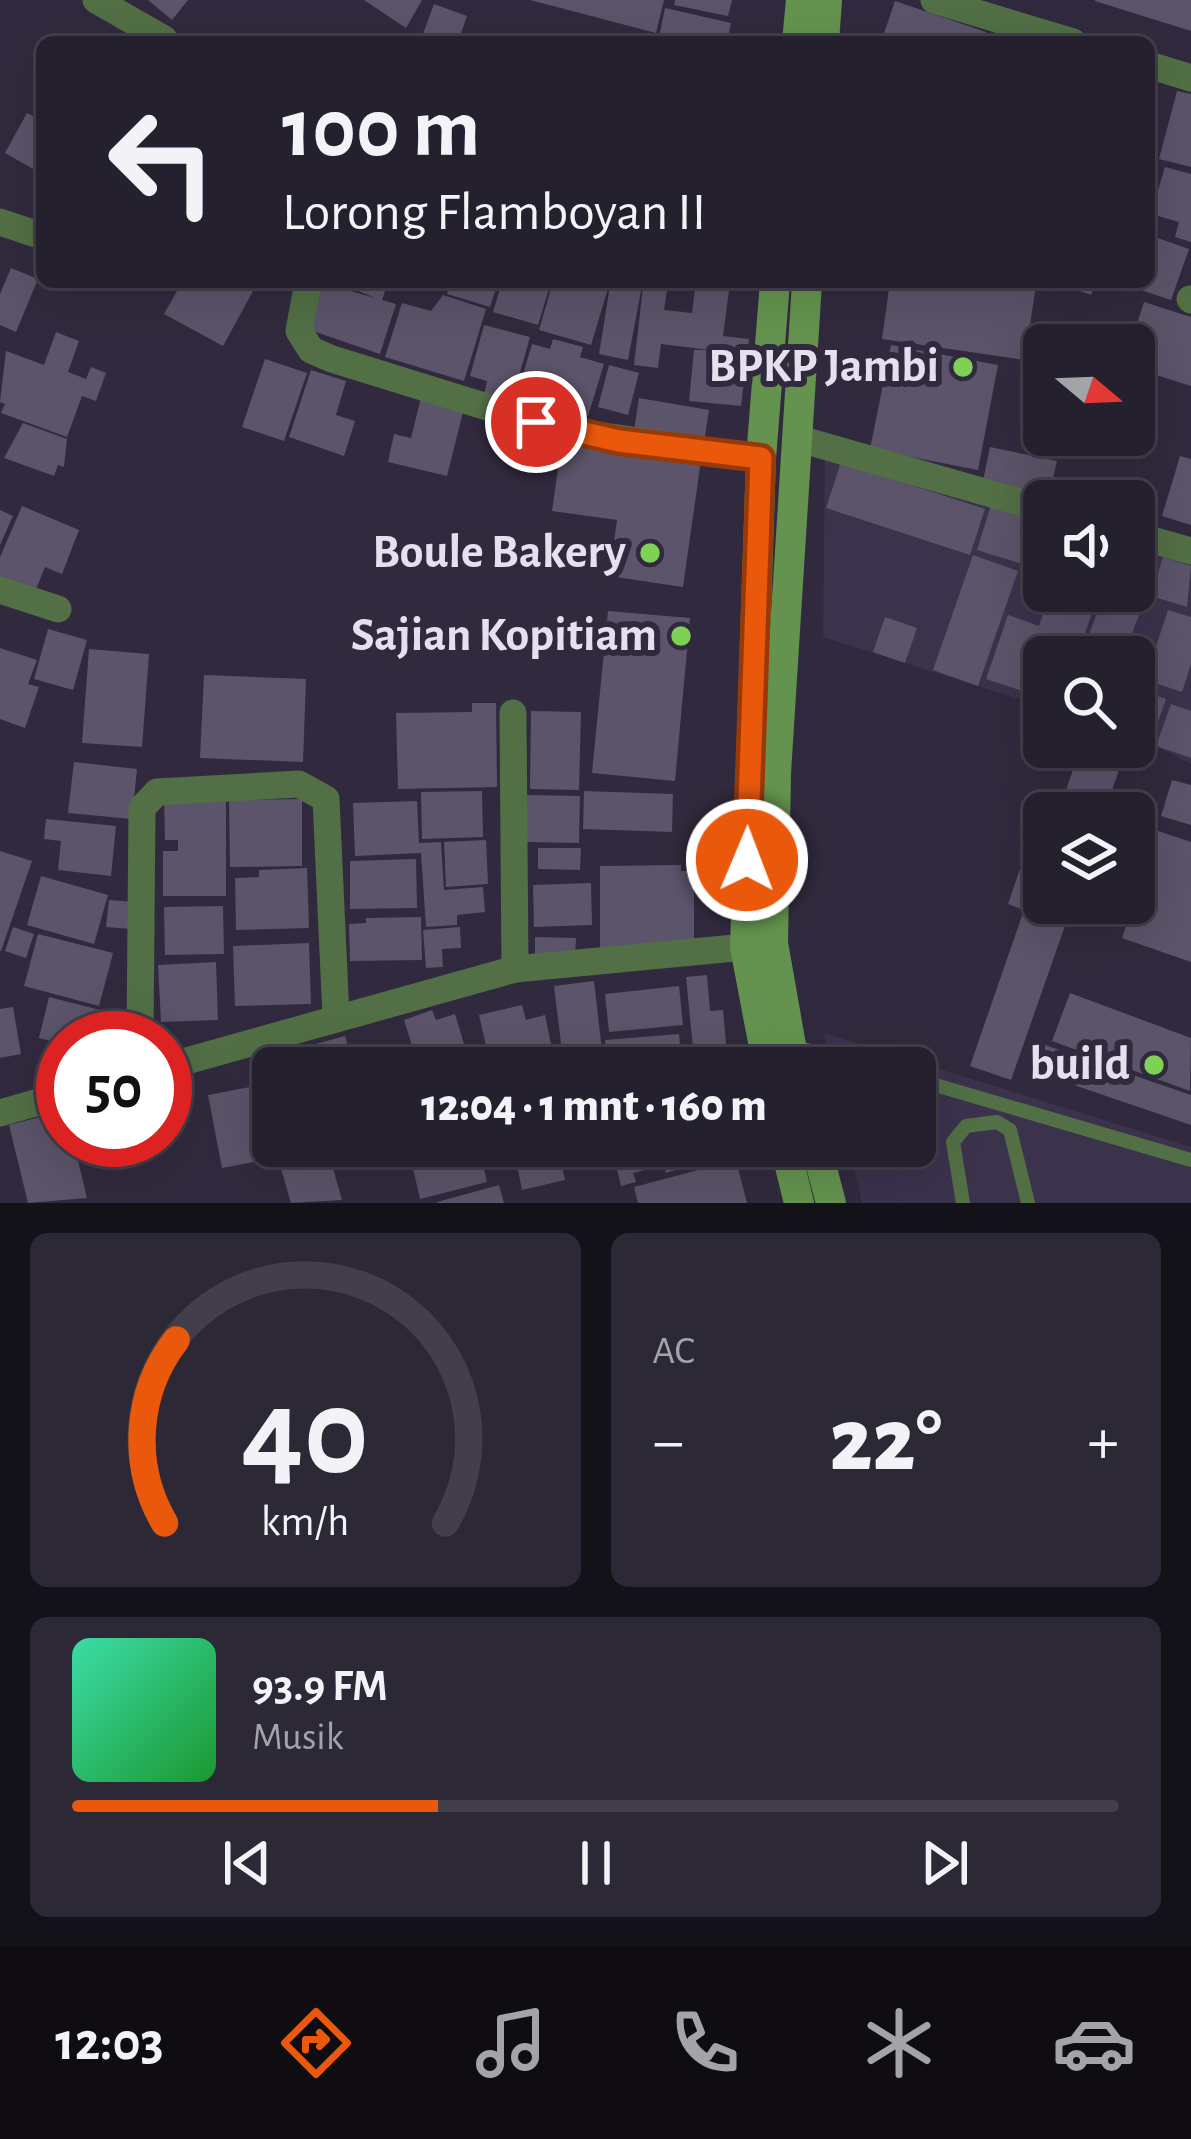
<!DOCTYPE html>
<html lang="id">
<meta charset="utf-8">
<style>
body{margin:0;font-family:"Alegreya Sans",sans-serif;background:#2d2836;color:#f1f3f6;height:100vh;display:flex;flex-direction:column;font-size:45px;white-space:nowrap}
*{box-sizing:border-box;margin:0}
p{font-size:39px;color:#a3a3aa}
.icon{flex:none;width:66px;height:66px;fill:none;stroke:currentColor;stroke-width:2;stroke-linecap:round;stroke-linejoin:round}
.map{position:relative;height:1203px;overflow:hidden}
.panel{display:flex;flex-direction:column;gap:30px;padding:30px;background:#141219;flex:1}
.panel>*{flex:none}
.hud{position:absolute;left:36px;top:36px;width:1119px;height:252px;border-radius:18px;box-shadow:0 12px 48px #0002,0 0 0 3px #423e4a;background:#25202e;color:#f1f3f6;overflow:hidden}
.needle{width:78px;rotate:109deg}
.fabs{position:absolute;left:1023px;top:324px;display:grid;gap:24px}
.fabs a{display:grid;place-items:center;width:132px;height:132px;border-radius:18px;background:#25202e;box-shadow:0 12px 48px #0002,0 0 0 3px #423e4a;font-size:60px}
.speed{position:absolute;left:36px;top:1011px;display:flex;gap:24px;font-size:60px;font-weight:700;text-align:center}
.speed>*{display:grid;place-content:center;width:156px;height:156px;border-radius:50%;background:#25202e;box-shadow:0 12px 48px #0002,0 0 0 3px #423e4a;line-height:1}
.speed .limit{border:18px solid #d22;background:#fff;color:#111}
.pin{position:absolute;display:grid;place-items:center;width:102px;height:102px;color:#fff;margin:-51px;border:6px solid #fff;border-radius:50%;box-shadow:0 3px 12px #0007}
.me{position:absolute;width:132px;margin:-66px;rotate:1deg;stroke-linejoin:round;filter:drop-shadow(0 0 9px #0008)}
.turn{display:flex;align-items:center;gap:42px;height:252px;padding:0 48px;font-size:54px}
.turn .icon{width:156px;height:156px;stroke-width:2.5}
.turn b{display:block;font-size:84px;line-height:102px}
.big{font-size:90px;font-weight:800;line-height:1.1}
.panel .card{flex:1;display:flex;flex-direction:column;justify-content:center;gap:18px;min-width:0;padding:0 42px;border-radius:18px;background:#2d2836}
.panel .dial{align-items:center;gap:0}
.dial svg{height:312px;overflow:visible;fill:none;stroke:#423e4a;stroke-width:7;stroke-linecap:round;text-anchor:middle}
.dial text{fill:#f1f3f6;stroke:none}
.song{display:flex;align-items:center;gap:36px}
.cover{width:144px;height:144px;border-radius:18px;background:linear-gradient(135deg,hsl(160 70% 55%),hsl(130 70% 35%))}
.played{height:12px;border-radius:6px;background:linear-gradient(90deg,#ea580c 35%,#423e4a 35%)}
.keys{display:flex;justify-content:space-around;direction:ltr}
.heat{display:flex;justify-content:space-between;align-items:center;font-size:66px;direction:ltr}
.panel .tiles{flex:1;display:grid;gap:30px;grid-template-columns:1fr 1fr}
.card:last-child{grid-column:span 2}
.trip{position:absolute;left:252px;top:1047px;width:684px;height:120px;border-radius:18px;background:#25202e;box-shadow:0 12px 48px #0002,0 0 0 3px #423e4a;font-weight:800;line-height:120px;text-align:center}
.menu{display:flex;height:192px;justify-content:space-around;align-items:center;background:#0f0d12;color:#a3a3aa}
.menu .icon{width:84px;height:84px}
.menu .selected{color:#ea580c}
.menu b{font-size:54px;color:#f1f3f6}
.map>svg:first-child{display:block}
.built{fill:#3b324c}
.building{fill:#5b546a}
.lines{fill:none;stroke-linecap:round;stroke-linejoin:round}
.lane{stroke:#526f45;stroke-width:14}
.street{stroke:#526f45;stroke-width:27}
.secondary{stroke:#64934f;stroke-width:30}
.route-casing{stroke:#983908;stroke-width:30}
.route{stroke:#ea580c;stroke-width:21}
.poi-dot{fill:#7dd154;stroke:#312a3e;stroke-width:4.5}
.labels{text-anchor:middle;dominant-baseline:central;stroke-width:12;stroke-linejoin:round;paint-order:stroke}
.poi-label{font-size:48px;font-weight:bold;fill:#e4e0ee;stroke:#312a3e;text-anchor:end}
</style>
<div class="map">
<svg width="1191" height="1203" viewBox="0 0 1191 1203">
<rect width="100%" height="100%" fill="#312a3e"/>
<g class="built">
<path d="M825,454L1044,519V591H1134V546L1191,563V764L1134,735V657H1044V707L823,637Z"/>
<path d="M824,1033L1191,1147V1203H862L849,1146H915V1068H831Z"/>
</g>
<g class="building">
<path d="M148,0H188L172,20Z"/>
<path d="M364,0H422L406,28Z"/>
<path d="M530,0H664L656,33Z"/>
<path d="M675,0H732L728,16L674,5Z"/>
<path d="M1095,0H1191V31L1095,1Z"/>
<path d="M895,1L986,32L985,37L997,42H881Z"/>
<path d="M434,4L467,16L458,42H420Z"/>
<path d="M665,8L731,23L727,42L659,37Z"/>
<path d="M1149,87L1157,88L1151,120H1149Z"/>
<path d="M1177,91L1191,94V167L1159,159Z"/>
<path d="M27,113L42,121V174L5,153Z"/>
<path d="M1165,167L1191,174V242L1175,237L1179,222L1151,214Z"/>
<path d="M1149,235L1189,249L1171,300L1120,283L1149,282Z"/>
<path d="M11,268L38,279L16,332L0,325V294Z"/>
<path d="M182,282L257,284L223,346L164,314Z"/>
<path d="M319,282L375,298L337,282H388L382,300L396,304L380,354L304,328Z"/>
<path d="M451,282H498L490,307L447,294Z"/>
<path d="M502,282H551L538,325L493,312Z"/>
<path d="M553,282H610L591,345L539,330Z"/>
<path d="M696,282H730L723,336L749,339L741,406L689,401L694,350H710L661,344L658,368L634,365L643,287L667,290L664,310L692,313Z"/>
<path d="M890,282H972L1035,291L1025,360L882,339Z"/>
<path d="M1055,282H1095L1091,295Z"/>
<path d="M610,286L641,291L628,360L599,354Z"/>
<path d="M443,295L486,309L464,381L385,357L402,303L431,311Z"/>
<path d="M1144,302L1191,317V386L1134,368L1130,345Z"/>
<path d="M484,325L530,337L514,394L509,393L506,402L484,396L487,381L470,376Z"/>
<path d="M56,332L79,341L68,372L86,379L91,367L106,373L96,401L82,396L67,437L1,413L5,404L0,402L6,351L44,365Z"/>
<path d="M553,339L583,347L580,357L604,364L588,416L517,395L532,344L550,349Z"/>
<path d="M891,345L998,365L978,470L870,449Z"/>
<path d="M265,359L307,373L284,441L242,427Z"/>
<path d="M609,365L639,373L628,415L598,407Z"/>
<path d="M311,370L346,381L336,415L355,421L344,456L289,437Z"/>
<path d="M421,398L464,408L447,476L388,462L394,434L411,438Z"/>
<path d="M639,398L709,410L703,449L633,437Z"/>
<path d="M23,423L67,439L64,467L58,465L54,476L4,458Z"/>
<path d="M562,440L701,460L683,587L609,576L617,520L552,511Z"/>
<path d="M990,447L1057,461L1049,496L983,481Z"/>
<path d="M1180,456L1191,459V525L1162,516Z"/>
<path d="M841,462L985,509L970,555L826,508Z"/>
<path d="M991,505L1044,522V571L977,550Z"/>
<path d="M22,506L79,530L62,574L45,567L35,592L0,577V557Z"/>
<path d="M0,510L13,516L0,545Z"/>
<path d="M1134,551L1156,558L1142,602L1109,592L1134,591Z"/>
<path d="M973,555L1018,571L978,686L933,670Z"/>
<path d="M1163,557L1191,566L1187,607L1151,596Z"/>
<path d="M1051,591L1098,595L1077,657H1044V698L986,679L1008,615L1039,626Z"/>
<path d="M1102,601L1139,615L1123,657H1080Z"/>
<path d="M1168,610L1191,617V664L1182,692L1145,680Z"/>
<path d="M608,611L690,618L675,781L592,773Z"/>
<path d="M885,617L917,628L905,663L873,652Z"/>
<path d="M48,629L87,640L73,690L34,679Z"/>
<path d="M0,648L37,660L28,684L39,687L25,728L0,719Z"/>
<path d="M89,649L149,654L142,747L82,743Z"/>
<path d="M204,675L306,679L303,762L200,758Z"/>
<path d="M1134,688L1166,699L1153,736L1134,729Z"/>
<path d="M472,703H496L497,787L398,789L396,713L472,712Z"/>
<path d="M1171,704L1191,711V758L1156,746Z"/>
<path d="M531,711L581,712L579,790L530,789Z"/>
<path d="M1081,747H1127L1104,813H1058Z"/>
<path d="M74,762L137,769L132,819L68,813Z"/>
<path d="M1172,780L1191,785V825L1161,816Z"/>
<path d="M482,791L483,837L422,839L421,792Z"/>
<path d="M584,791L673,794L672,832L583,829Z"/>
<path d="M527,795L580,796L579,843L526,842Z"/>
<path d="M226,796V896H163V851H178V840H165L164,797Z"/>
<path d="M302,799V866L230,867L229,800Z"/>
<path d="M417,801L419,843L441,842L444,890L483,887L485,912L457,915V925L426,927L421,853L355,856L353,803Z"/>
<path d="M46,819L116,826L111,876L58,870L61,841L44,839Z"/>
<path d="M1134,823L1191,842V962L1122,938L1134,903Z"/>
<path d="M1034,828L1044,832V903H1073L1011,1080L970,1066L1024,910L1008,904Z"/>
<path d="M486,840L488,884L446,887L444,842Z"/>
<path d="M538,848H581L580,870L538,869Z"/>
<path d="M0,851L32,861L1,951H0Z"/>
<path d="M416,859L417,908L350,909V861Z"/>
<path d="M681,865V871H694V946L600,948V866Z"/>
<path d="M307,868L309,928L236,930L235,878L259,877V870Z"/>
<path d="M41,876L108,895L94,944L27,925Z"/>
<path d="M591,883L592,925L534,927L533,885Z"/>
<path d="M109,900L134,902L131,929L106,927Z"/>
<path d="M223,906L224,954L165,955L164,907Z"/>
<path d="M421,917L422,960L350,961L349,924L366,923V918Z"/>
<path d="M13,927L34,934L26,958L5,951Z"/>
<path d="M460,927L461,948L442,949L443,967L426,968L423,930Z"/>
<path d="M38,934L113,953L99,1006L24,986Z"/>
<path d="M535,937L576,938L575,957L535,956Z"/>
<path d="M309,943L311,1004L235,1006L233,946Z"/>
<path d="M216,962L218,1020L161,1022L158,965Z"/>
<path d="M707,975L710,1011L723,1010L727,1055L694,1059L686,977Z"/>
<path d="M594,981L604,1068H564L554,986Z"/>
<path d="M679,986L683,1025L609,1032L605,994Z"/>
<path d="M1070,993L1191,1038L1190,1091L1052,1041Z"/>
<path d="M49,997L116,1014L110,1038H63V1044L39,1038Z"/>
<path d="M522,1005L526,1020L545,1015L556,1068H491L479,1015Z"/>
<path d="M13,1007L21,1054L0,1058V1009Z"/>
<path d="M432,1010L436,1020L455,1014L467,1054L454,1058L457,1068H419L404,1020Z"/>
<path d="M679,1034L682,1068H608L605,1040Z"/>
<path d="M345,1036L349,1050L372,1044L378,1068H318L312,1045Z"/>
<path d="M408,1044L414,1068H382L378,1052Z"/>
<path d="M1042,1044L1191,1095V1125L1033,1071Z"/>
<path d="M311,1046L316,1068H273L271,1134L255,1057Z"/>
<path d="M714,1059L717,1068H685V1067Z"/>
<path d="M250,1087L264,1160L222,1168L208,1095Z"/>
<path d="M63,1111V1140H73L87,1198L28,1203L9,1125Z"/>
<path d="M273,1146H313V1147L275,1158Z"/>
<path d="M430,1146H479L487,1182L420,1199L409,1151Z"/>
<path d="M513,1146H558L565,1180L522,1190Z"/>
<path d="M571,1146H598L601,1162L576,1167Z"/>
<path d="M611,1146H650L653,1158L643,1160L645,1170L633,1173L636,1182L621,1186Z"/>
<path d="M666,1146H735L736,1150L666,1173L658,1149Z"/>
<path d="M328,1151L342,1200L291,1203L280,1165Z"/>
<path d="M736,1160L747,1203H638L634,1187Z"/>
<path d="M499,1185L504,1203H437V1202Z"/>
</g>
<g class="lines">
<g class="lane">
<path d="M792,1046L874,1068"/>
<path d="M915,1079L1191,1160"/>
<path d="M963,1203L953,1142L966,1126L997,1122L1010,1130L1028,1203"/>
</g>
<g class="street">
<path d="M96,0L164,39"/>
<path d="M934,0L1073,42"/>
<path d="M1149,65L1191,78"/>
<path d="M0,222L42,236"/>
<path d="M308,282L299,331L311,350L332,359L561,430L761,458"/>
<path d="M1190,299L1191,300"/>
<path d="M796,438L1044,509"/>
<path d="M1134,535L1191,551"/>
<path d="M0,590L58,609"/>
<path d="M513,713L515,969"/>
<path d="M140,1038L142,808L157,792L299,784L326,799L336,1017"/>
<path d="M165,1067L515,969L745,947"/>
<path d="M0,1113L63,1095"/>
</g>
<g class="secondary">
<path d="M797,42L801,0"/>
<path d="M824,42L827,0"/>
<path d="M768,1068L745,947L761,458L775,282"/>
<path d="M795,1068L773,943L776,773L807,282"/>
<path d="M785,1146L799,1203"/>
<path d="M816,1146L831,1203"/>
</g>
</g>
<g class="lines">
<g class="route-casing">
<path id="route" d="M536,422L619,441L761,458L747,860"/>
</g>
<use href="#route" class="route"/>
</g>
<g class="poi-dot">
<circle cx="963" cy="367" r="12"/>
<circle cx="650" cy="553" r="12"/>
<circle cx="681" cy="636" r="12"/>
<circle cx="1154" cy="1065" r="12"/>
</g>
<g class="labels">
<g class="poi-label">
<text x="939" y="367">BPKP Jambi</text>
<text x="626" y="553">Boule Bakery</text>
<text x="657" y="636">Sajian Kopitiam</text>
<text x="1130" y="1065">build</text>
</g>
</g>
</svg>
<div class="fabs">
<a><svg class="needle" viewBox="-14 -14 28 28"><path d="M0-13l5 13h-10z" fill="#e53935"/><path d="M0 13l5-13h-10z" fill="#a3a3aa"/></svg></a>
<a><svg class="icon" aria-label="sound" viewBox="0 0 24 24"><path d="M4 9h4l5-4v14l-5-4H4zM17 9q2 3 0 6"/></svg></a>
<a><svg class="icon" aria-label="search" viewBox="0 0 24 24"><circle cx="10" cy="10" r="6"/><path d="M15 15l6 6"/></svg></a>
<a><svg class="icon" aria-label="layers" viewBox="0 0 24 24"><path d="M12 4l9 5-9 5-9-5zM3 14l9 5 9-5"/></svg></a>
</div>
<div class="speed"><div class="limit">50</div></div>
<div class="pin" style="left:536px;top:422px;background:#d93025"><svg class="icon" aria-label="arrive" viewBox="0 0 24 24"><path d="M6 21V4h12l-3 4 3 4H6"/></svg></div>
<svg class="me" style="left:747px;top:860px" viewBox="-20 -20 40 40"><circle r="17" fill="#ea580c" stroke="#fff" stroke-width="3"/><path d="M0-11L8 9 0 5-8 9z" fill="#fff"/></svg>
<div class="trip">12:04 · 1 mnt · 160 m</div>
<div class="hud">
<div class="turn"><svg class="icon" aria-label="left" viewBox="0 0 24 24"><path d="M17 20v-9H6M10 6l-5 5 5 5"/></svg><div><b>100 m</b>Lorong Flamboyan II</div></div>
</div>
</div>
<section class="panel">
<div class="tiles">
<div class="card dial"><svg viewBox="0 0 100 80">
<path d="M14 69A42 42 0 1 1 86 69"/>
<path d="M14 69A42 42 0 0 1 17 22" stroke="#ea580c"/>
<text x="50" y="56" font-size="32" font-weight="700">40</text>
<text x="50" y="72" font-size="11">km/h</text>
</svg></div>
<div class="card"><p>AC</p>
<div class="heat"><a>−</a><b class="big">22°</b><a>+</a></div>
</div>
<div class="card">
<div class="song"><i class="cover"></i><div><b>93.9 FM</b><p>Musik</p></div></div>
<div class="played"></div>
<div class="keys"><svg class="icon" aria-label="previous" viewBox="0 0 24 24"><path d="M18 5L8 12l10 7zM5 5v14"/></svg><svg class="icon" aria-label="pause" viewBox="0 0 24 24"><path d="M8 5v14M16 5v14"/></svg><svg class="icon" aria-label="next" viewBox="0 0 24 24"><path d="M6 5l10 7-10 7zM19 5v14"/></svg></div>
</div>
</div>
</section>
<nav class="menu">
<b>12:03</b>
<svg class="icon selected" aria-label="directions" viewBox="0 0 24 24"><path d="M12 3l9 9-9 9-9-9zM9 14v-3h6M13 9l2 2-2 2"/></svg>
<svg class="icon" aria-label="music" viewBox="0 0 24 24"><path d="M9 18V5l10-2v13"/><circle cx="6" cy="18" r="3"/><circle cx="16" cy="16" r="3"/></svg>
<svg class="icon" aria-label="phone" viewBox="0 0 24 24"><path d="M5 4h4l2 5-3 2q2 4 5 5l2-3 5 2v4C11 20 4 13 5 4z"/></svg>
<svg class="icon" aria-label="climate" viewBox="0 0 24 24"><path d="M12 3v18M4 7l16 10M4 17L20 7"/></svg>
<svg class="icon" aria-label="car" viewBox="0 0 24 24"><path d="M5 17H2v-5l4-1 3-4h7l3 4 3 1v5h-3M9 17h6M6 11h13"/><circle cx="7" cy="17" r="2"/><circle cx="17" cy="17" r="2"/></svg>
</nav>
